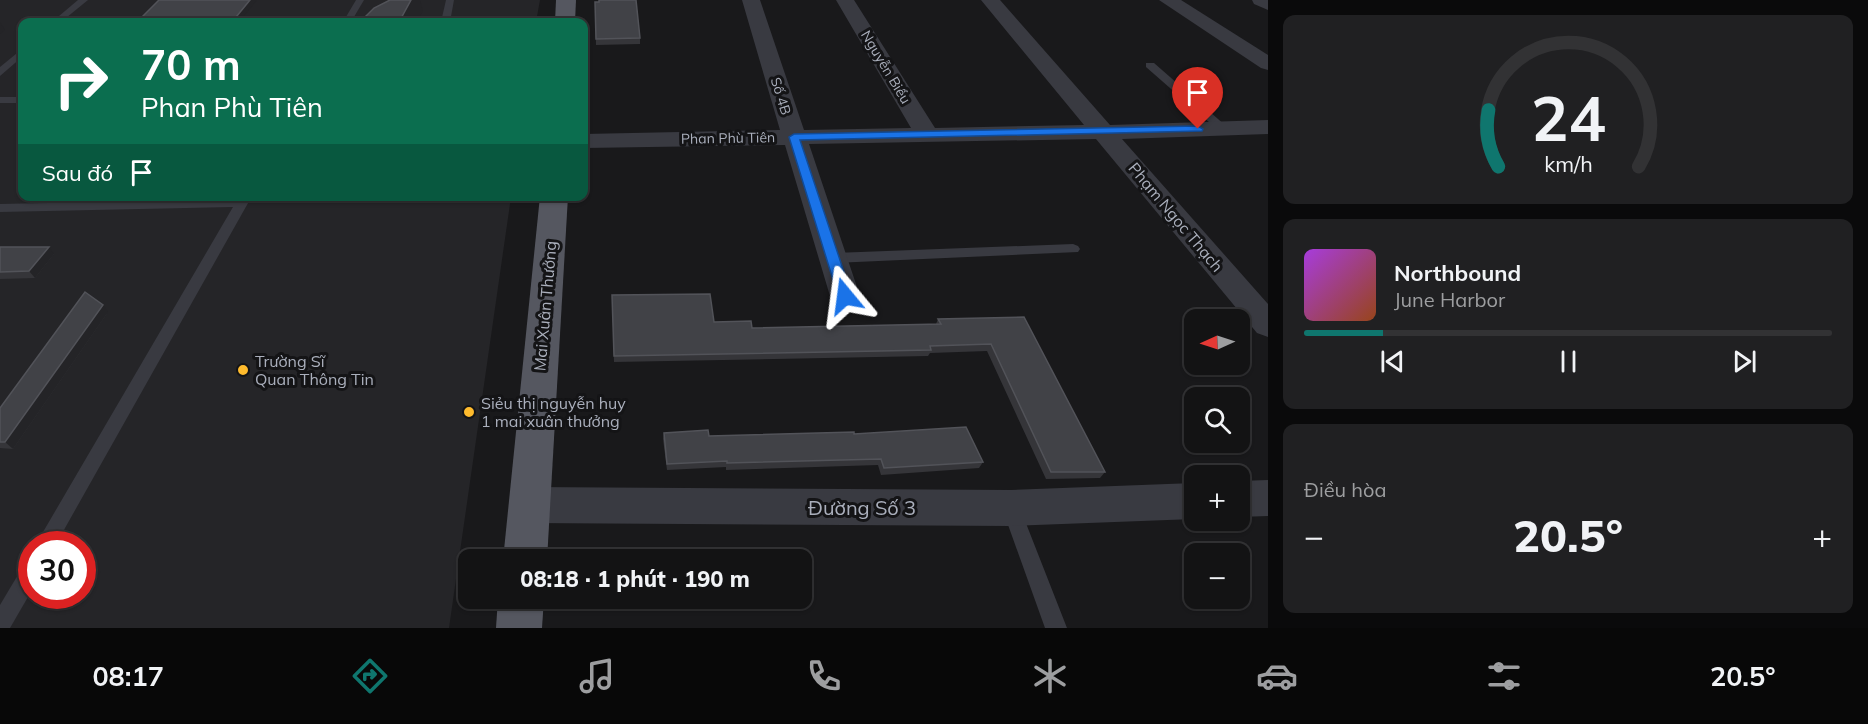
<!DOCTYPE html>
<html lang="vi">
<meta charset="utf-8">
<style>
body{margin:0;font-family:Mulish,sans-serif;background:#202022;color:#f1f3f6;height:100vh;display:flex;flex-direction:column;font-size:22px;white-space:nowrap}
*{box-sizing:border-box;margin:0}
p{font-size:20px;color:#9d9ea0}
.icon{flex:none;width:33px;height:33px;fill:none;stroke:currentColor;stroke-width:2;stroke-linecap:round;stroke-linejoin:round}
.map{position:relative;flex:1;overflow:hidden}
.details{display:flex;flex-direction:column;gap:15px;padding:15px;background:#0a0a0b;width:600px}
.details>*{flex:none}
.top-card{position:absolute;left:18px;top:18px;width:570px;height:183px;border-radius:12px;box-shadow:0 2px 4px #0004,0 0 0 2px #323234;background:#0b6e4f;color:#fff;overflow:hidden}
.needle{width:39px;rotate:267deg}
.fabs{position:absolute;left:1184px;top:309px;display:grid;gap:12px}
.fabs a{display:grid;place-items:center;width:66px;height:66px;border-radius:12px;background:#131314;box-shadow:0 2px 4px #0004,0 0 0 2px #323234;font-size:30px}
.speed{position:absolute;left:18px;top:531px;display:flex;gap:12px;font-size:30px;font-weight:700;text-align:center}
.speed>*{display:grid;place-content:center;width:78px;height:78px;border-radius:50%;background:#131314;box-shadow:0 2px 4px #0004,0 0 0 2px #323234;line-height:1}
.speed .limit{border:9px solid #d22;background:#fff;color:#111}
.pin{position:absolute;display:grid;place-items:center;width:51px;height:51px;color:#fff;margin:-62px -26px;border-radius:50% 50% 50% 0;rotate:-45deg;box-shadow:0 0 6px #0007}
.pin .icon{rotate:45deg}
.me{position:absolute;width:66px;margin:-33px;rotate:344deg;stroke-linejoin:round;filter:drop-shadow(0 0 4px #0008)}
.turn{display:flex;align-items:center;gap:21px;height:126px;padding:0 24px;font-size:27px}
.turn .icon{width:78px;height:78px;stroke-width:2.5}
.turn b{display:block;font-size:42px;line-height:51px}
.then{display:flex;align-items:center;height:57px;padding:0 24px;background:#0003;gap:12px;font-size:22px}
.big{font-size:45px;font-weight:800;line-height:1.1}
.details .widget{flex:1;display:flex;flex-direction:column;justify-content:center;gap:9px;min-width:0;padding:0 21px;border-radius:12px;background:#202022}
.details .dial{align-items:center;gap:0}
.dial svg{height:156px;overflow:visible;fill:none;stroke:#323234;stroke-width:7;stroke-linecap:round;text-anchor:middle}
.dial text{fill:#f1f3f6;stroke:none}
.song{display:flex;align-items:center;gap:18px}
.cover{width:72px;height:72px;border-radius:9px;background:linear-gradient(135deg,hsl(280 70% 55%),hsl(20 70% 35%))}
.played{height:6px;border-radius:3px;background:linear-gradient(90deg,#0f766e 15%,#323234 15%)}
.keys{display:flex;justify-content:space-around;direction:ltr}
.heat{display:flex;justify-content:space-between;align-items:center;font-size:33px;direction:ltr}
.trip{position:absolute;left:458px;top:549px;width:354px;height:60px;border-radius:12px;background:#131314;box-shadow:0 2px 4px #0004,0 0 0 2px #323234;font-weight:800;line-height:60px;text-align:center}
.tab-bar{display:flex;height:96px;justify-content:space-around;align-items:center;background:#080808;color:#9d9ea0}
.tab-bar .icon{width:42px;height:42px}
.tab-bar .active{color:#0f766e}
.tab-bar b{font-size:27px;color:#f1f3f6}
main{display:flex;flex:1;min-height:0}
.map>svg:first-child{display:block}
.built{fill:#252528;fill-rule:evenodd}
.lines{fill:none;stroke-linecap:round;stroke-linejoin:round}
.lane{fill:#393a41;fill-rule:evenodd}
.street{fill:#393a41;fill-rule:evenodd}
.primary{fill:#555760;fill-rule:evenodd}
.wall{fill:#353539}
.shaded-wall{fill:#242427}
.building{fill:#414247;stroke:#525359;stroke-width:1.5}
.route{fill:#1a73e8;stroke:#114b97;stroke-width:1.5}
.poi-dot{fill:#ffbb2d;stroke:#141416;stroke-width:2}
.labels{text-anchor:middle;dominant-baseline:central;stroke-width:6;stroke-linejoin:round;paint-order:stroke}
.far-street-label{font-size:14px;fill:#aaafbc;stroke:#141416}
.street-label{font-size:16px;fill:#aaafbc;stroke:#141416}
.poi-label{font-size:16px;fill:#aaafbc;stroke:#141416;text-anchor:start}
.near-street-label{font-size:20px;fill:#aaafbc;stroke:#141416}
</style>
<main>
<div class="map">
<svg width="1268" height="628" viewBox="0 0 1268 628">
<rect width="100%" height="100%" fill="#19191b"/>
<path class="built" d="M0,0H540L536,22H22V196L511,197L449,628H0ZM32,544H82V596H32Z"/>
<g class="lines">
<g class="lane">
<path d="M78,0H88L61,22H52Z"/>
<path d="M356,0H364L351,22H343Z"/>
<path d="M446,0H454L450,22H441Z"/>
<path d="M22,49V57L0,76V67Z"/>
<path d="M1146,63H1154L1226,126V130H1218L1146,67Z"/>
<rect x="0" y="97" width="22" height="6"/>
<path d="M239,196H252L56,544H36L233,207L0,212V204L238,199Z"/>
<path d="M1073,244L1078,246L1080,249L1078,252L834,263L827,258L834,253Z"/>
<path d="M1011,499L1018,502L1020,508L1067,628H1045L1002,508L1004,502Z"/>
<path d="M32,560V590L10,628H0V605L25,563Z"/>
</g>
<g class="street">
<path d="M742,0H760L804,130L911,128L836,0H854L935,128L1084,125L981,0H1000L1110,125L1268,120V134L1122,139L1268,304V337L1257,333L1096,139L809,144L860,296L856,304L845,307L834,304L830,296L785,145L584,148V134L780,130Z"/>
<path d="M1159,0H1181L1268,55V70L1261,68Z"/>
<path d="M1252,0H1268V10L1254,4Z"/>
<path d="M1268,480V516L1239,517V481Z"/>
<path d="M1194,483V519L1011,526L529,523L515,518L509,505L515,492L529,487L1011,490Z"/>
</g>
<g class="primary">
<path d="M556,0H576L575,22H555Z"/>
<path d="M540,196H568L547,560H503Z"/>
<path d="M498,598H544L542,628H496Z"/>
</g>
</g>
<g class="wall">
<path d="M595,2L640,38V44L596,45Z"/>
<path d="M0,247L54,254L35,278L0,279Z"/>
<path d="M612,295L714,322L752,328L936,324L938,319L1024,317L1105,472L1100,478L1046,479L987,351L930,353L928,356L614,362Z"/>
<path d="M108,312L13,449L0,448V408Z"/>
<path d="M664,433L709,436L854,434L983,462L979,468L881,475L878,465L726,470V467L667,470L663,439Z"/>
</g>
<g class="shaded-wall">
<path d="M250,0H257L239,22H232Z"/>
<path d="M411,0H420L423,11L417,22H399Z"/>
<path d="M0,22L5,30L0,34Z"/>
<path d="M49,247L54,254L35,278L29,271Z"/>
<path d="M103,305L108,312L13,449L5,442Z"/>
</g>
<g class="building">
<path d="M159,0H250L232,22H140L143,19H140Z"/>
<path d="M390,0H411L399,22H360L374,8Z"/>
<path d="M599,0H636L640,38L596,39L595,2H599Z"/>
<path d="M0,247H49L29,271L0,272Z"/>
<path d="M85,292L103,305L5,442H0V408Z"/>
<path d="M710,294L714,322L751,321L752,328L941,324L938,319L1024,317L1105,472H1051L991,344L930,346L931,350L614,356L612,295Z"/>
<path d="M966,427L983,462L884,468L881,459L727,463V461L667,464L664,433L708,430L709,436L854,432V434Z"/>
</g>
<path class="route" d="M1198,126L1203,129L1202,131L800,140L852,296L845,300L838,296L789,137L794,134Z"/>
<g class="poi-dot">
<circle cx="243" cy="370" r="6"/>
<circle cx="469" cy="412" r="6"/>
</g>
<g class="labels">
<g class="far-street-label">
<text transform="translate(886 67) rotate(59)">Nguyễn Biểu</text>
<text transform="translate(781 96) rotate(73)">Số 4B</text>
<text transform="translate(728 138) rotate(-1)">Phan Phù Tiên</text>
</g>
<g class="street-label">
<text transform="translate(1176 217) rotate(50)">Phạm Ngọc Thạch</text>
<text transform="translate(545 306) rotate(-85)">Mai Xuân Thưởng</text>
</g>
<g class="poi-label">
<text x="255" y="361">Trường Sĩ<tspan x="255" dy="18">Quan Thông Tin</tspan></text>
<text x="481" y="403">Siẻu thị nguyễn huy<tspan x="481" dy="18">1 mai xuân thưởng</tspan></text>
</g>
<g class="near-street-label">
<text x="862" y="507">Đường Số 3</text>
</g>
</g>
</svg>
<div class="fabs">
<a><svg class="needle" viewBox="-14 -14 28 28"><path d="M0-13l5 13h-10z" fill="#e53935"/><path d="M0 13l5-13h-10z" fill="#9d9ea0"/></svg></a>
<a><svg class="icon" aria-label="search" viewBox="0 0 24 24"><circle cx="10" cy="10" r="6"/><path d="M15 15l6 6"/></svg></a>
<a>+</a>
<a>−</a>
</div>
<div class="speed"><div class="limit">30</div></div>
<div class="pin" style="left:1198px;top:129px;background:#d93025"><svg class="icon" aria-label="arrive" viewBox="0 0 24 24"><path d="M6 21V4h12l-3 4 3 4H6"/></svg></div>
<svg class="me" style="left:845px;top:296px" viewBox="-20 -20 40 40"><path d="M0-17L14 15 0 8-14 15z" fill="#1a73e8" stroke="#fff" stroke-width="4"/></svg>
<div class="trip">08:18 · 1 phút · 190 m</div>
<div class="top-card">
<div class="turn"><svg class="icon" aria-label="right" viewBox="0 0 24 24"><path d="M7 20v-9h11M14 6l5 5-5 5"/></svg><div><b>70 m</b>Phan Phù Tiên</div></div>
<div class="then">Sau đó<svg class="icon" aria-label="arrive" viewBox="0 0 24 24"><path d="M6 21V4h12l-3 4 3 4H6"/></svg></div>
</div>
</div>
<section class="details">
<div class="widget dial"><svg viewBox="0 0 100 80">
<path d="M14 69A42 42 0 1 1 86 69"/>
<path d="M14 69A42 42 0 0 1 9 40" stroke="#0f766e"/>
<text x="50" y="56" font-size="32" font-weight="700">24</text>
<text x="50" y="72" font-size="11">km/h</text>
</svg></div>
<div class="widget">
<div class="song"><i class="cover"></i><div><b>Northbound</b><p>June Harbor</p></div></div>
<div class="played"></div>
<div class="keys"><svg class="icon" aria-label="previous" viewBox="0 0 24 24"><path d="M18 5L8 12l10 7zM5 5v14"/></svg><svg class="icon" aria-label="pause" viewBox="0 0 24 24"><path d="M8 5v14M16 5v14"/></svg><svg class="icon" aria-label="next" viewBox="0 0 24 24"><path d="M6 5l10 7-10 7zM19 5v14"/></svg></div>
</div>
<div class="widget"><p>Điều hòa</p>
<div class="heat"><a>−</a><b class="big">20.5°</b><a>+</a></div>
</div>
</section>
</main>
<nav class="tab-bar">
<b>08:17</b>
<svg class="icon active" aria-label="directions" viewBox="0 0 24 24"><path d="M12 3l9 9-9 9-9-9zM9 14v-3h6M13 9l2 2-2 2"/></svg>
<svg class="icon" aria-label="music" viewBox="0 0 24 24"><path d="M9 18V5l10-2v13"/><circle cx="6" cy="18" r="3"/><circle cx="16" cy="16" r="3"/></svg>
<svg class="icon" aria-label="phone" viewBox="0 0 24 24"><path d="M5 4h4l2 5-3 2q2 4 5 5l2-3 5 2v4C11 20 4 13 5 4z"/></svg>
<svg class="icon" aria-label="climate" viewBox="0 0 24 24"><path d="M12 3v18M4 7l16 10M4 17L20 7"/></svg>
<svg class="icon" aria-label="car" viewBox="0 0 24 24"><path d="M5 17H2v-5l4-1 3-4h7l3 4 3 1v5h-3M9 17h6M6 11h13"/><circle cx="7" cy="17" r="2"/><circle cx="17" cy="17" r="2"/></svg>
<svg class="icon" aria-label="filters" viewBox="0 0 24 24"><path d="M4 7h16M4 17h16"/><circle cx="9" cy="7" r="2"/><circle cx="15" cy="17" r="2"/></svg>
<b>20.5°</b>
</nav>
